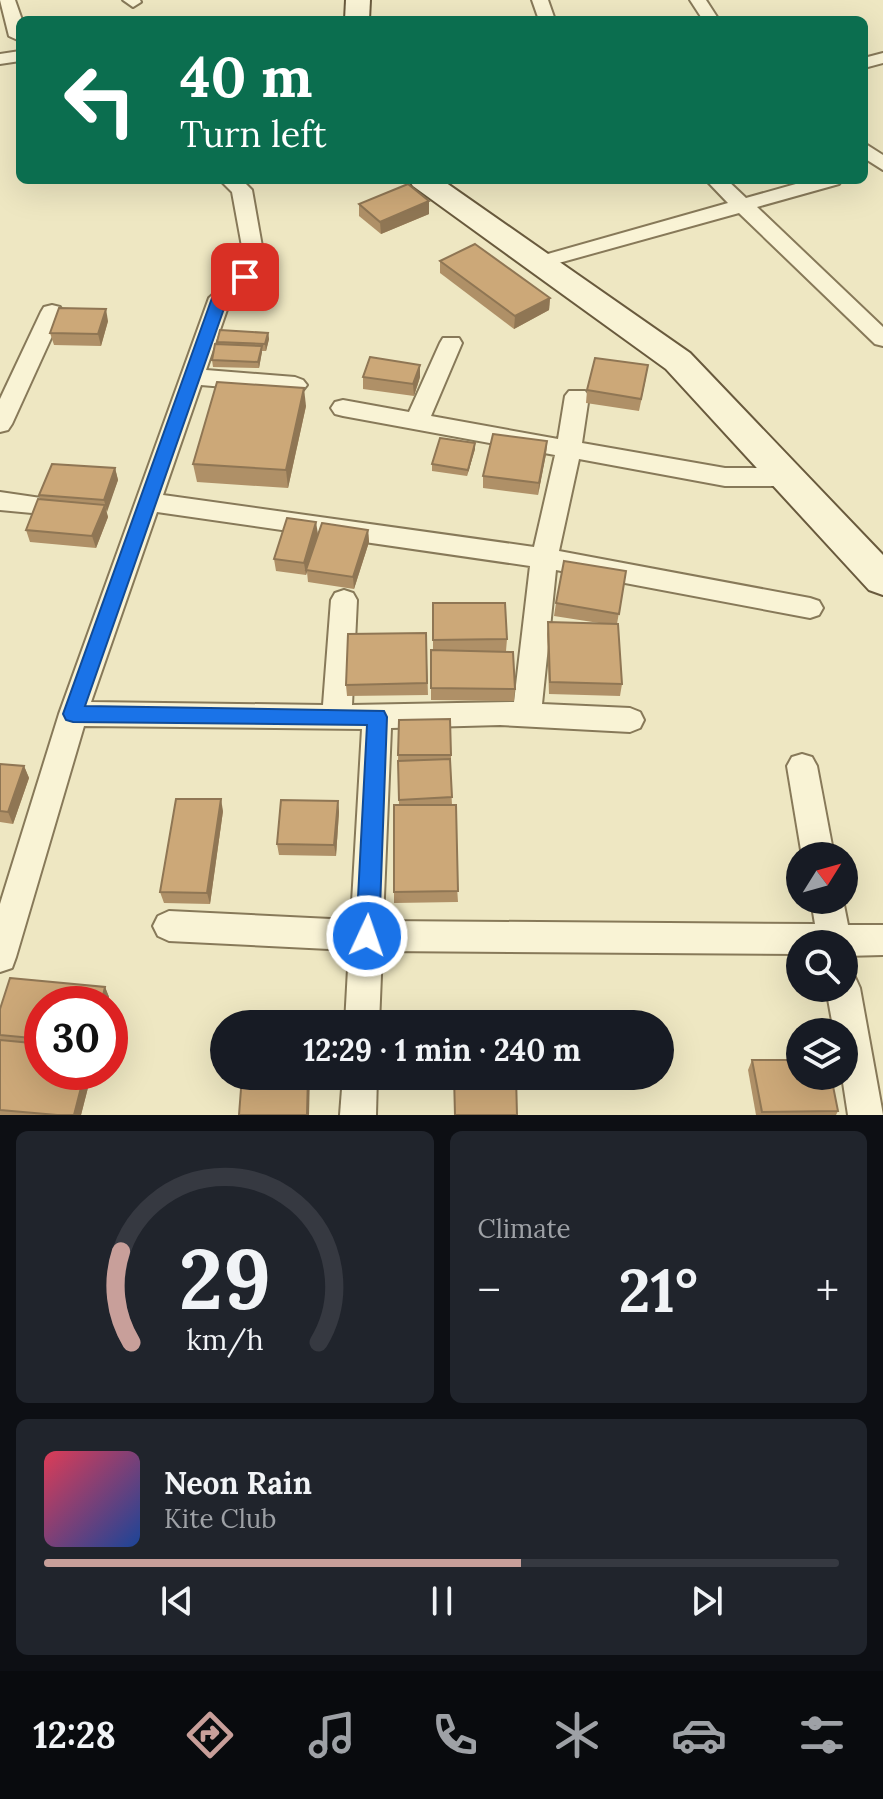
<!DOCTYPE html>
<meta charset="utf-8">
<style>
body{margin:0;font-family:Lora,serif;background:#20242c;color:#f1f3f6;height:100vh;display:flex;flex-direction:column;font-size:30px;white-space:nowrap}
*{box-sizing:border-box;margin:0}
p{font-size:26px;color:#9ea1a6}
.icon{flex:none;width:44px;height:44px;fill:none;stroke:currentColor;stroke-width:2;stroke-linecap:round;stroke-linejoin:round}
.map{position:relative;height:1115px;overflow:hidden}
.side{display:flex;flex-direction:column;gap:16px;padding:16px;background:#0d0f14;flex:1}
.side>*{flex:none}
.hud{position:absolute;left:16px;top:16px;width:852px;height:168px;border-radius:12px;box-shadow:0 8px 32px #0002;background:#0b6e4f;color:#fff;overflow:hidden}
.needle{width:52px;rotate:53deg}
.buttons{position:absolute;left:786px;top:842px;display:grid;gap:16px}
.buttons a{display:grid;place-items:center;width:72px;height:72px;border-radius:50%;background:#171b24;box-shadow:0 8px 32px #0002;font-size:40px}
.speed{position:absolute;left:24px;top:986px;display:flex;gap:16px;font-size:40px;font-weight:700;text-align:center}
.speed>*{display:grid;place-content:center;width:104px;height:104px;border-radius:50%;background:#171b24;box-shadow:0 8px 32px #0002;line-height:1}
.speed .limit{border:12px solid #d22;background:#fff;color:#111}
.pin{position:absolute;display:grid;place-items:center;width:68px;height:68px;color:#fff;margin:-34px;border-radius:16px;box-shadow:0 4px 12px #0006}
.me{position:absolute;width:88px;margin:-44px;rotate:3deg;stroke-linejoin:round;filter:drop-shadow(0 0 6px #0008)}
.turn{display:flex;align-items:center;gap:28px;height:168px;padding:0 32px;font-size:36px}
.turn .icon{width:104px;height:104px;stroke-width:2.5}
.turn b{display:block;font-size:56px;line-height:68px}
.big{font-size:60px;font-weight:700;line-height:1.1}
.side .card{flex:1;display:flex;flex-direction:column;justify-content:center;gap:12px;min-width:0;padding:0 28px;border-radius:12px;background:#20242c}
.side .dial{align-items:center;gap:0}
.dial svg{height:208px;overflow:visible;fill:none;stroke:#363941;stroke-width:7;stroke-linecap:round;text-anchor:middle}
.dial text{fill:#f1f3f6;stroke:none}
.song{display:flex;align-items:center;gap:24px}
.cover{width:96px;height:96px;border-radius:12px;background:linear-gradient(135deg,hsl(350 70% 55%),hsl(220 70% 35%))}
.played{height:8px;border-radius:4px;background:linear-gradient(90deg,#c89f9a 60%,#363941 60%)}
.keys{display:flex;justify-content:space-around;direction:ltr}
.heat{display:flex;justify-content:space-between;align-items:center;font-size:44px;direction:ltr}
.side .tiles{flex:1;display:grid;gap:16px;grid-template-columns:1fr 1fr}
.card:last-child{grid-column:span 2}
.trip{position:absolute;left:210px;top:1010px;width:464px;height:80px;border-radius:40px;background:#171b24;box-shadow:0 8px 32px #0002;font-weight:700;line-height:80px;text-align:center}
.menu{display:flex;height:128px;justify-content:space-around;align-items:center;background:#090b0e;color:#9ea1a6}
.menu .icon{width:56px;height:56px}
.menu .active{color:#c89f9a}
.menu b{font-size:36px;color:#f1f3f6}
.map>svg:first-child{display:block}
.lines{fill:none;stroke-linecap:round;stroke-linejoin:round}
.street-casing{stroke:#877959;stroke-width:4}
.secondary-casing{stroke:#695a3d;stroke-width:4}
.street{fill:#f9f3d5;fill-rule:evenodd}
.secondary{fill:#f9f3d5;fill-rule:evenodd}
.wall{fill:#af9067}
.shaded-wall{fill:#8f7654}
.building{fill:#cca878;stroke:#8f7654;stroke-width:2}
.route{fill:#1a73e8;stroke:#114b97;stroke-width:2}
</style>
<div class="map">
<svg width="883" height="1115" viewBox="0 0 883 1115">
<rect width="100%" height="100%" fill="#eee7c2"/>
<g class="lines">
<g class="street-casing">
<g id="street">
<path d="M0,0H15L22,20L20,41L9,36Z"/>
<path d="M123,0H140L141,2L133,7Z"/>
<path d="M532,0H548L555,20H539Z"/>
<path d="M690,0H706L719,20H703Z"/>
<path d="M20,51V61L0,64V54Z"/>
<path d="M883,53V63L864,68V58Z"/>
<path d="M864,143L883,155V170L864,158Z"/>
<path d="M220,180H242L252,190L263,252L253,282L230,301L206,370L295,377L303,380L307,385L303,390L295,393L201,385L163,495L534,547L555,455L343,416L335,414L331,408L335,402L343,400L409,412L440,343L443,338H459L462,343L431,416L558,439L565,396L569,391H585L589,396L582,443L725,468H789L798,471L801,477L798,483L789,486H725L579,459L559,551L810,598L819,601L823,608L819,615L810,618L556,570L542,704L630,708L640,712L644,720L640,728L630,732L500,725L391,728L383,921L815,924L811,900H843L848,925H883V955L844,956V944H800V954L382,951L379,1024H345L349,950L169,941L158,936L153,926L158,916L169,911L351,920L362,729L84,726L16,957L12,968L0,972V904L59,714L209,298L235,274L243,252L232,192ZM157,512L530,566L514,702L352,705L357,600L353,593L344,590L335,593L331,600L323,705L91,702Z"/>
<path d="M706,180H727L746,198L810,180H842L839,184L757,207L883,327V346L875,344L739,213L537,269L526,263L530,259L728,203Z"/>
<path d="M52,305L60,307L63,312L12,424L8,430L0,432V399L41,312L44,307Z"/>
<path d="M0,492L41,498L45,504L41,510L32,513L0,510Z"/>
<path d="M802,754L812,757L817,766L834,856H802L787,766L792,757Z"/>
<path d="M844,973L855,977L860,988L883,1115H848L842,1076H844V1032H834L826,988H844Z"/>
<path d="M343,1076H377L376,1115H340Z"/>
</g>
</g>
<g class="secondary-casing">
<g id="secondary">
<path d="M346,0H370L369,20H345Z"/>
<path d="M409,180H442L690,353L883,555V595L869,590L666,369L413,186Z"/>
</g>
</g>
<use href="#street" class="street"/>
<use href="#secondary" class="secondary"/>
</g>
<g class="wall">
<path d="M359,204L429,214L381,234L359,216Z"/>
<path d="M440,261L550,298L549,310L514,329L440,273Z"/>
<path d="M108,321L101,346L54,345L50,333Z"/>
<path d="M268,333L269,339L266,351H262L259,368L213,367L212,360L217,345V342Z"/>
<path d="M363,377H420L414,396L363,389Z"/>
<path d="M646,378L639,411L586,403L587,390Z"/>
<path d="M306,406L288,488L197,482L193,464Z"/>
<path d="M547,441L546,454L538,495L483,488V476Z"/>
<path d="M475,449L467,476L432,471V464Z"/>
<path d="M115,468L118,480L106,512L108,517L96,548L30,542L26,530L40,499L39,495Z"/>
<path d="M368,530L369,542L354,589L308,582L307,572L306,575L276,571L274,559L318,534L313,551Z"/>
<path d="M626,571L617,624L622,684L620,696L549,694L547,634L548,622L599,623L554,616L556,603Z"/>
<path d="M433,603L507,639L506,651L515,689L514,701L431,700V650H433Z"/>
<path d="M426,633L428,695L347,696L346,685Z"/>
<path d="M399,720L451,755V767H450L452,805L458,902L394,903V892L399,805L398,761Z"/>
<path d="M0,764L24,766L29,778L13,824L0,822Z"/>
<path d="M338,801L339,812L336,856L279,855L277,844Z"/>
<path d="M223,811L210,904L164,903L160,892Z"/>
<path d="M105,987L109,997L42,1004V1072H92L81,1115H0V1009Z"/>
<path d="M752,1060L838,1111L836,1115H756L748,1070Z"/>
</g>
<g class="shaded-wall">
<path d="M429,201V214L381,234L380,222Z"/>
<path d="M550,298L549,310L514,329L515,316Z"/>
<path d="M106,309L108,321L101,346L98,334Z"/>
<path d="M268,333L269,339L266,351L265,344Z"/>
<path d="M262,346V352L259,368L258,362Z"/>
<path d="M420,365V377L414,396L413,384Z"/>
<path d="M304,388L306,406L288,488L286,470Z"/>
<path d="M547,441L546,454L538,495L539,483Z"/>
<path d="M475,443V449L467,476L468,470Z"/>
<path d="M115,468L118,480L107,512L104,500Z"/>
<path d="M105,505L108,517L96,548L92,536Z"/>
<path d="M316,522L318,534L306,575L304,563Z"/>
<path d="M368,530L369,542L354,589L353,577Z"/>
<path d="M24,766L29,778L13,824L8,812Z"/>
<path d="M221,799L223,811L210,904L207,893Z"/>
<path d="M338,801L339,812L336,856L334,845Z"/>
<path d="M105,987L109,997L108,1004H101Z"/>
<path d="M85,1072H92L81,1115H74Z"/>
<path d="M308,1076H310L309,1115H307Z"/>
</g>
<g class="building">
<path d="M408,184L429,201L380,222L359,204Z"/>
<path d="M475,244L550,298L515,316L440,261Z"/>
<path d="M59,308L106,309L98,334L50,333Z"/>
<path d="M220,330L268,333L265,344L217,342Z"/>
<path d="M215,344L262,346L258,362L212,360Z"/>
<path d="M370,357L420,365L413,384L363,377Z"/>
<path d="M595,358L648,365L641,399L587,390Z"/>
<path d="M217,382L304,388L286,470L193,464Z"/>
<path d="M493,434L547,441L539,483L483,476Z"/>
<path d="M440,438L475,443L468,470L432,464Z"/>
<path d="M52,464L115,468L104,500L39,495Z"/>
<path d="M38,499L105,505L92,536L26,530Z"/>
<path d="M287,518L316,522L304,563L274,559Z"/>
<path d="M322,523L368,530L353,577L306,570Z"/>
<path d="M564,561L626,571L619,614L556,603Z"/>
<path d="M433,603H505L507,639L433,640Z"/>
<path d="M548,622L618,624L622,684L550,682Z"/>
<path d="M426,633L427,683L346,685L348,634Z"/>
<path d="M431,650L513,652L515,689L431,688Z"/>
<path d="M450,719L451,755H398L399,720Z"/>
<path d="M450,759L452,797L399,800L398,761Z"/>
<path d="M0,764L24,766L8,812L0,811Z"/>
<path d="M176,799H221L207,893L160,892Z"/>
<path d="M281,800L338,801L334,845L277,844Z"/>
<path d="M394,805H456L458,891L394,892Z"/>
<path d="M10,978L105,987L101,1004H42V1039L0,1035V1009Z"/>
<path d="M0,1040L42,1044V1072H85L74,1115H57L0,1110Z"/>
<path d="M752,1060H800V1076H831L838,1111L762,1112Z"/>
<path d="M242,1076H308L307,1115H239Z"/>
<path d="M454,1076H516L517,1115H455Z"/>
</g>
<path class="route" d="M245,272L253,277L227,300L85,706L384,711L387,717L379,936L375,943L367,946L359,943L356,936L367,725L73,722L66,720L63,714L212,298Z"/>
</svg>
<div class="buttons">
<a><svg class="needle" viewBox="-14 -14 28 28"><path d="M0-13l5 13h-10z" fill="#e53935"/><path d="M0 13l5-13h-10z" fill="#9ea1a6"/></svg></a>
<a><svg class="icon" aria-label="search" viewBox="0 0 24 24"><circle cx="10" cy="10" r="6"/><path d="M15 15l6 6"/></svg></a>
<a><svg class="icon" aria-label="layers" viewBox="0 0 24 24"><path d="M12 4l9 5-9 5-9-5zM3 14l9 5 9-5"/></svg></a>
</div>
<div class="speed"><div class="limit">30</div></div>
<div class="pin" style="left:245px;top:277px;background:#d93025"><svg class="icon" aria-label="arrive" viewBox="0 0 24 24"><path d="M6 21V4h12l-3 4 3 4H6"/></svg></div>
<svg class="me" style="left:367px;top:936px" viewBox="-20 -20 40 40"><circle r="17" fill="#1a73e8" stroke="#fff" stroke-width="3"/><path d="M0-11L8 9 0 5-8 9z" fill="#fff"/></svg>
<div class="trip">12:29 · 1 min · 240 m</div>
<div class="hud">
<div class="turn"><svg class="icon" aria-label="left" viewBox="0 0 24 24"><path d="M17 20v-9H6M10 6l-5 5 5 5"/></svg><div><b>40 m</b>Turn left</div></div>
</div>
</div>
<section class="side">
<div class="tiles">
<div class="card dial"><svg viewBox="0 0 100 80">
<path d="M14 69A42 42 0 1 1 86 69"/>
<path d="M14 69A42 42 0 0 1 10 34" stroke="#c89f9a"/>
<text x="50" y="56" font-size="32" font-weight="700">29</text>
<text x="50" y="72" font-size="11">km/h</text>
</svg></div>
<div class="card"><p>Climate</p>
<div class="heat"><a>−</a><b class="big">21°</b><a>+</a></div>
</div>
<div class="card">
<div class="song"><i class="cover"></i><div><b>Neon Rain</b><p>Kite Club</p></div></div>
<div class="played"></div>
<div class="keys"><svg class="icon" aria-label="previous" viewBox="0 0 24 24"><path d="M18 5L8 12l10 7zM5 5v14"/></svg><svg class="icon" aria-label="pause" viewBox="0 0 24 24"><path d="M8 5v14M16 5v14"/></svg><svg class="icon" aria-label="next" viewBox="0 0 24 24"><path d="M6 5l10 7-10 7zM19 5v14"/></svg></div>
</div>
</div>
</section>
<nav class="menu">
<b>12:28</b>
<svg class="icon active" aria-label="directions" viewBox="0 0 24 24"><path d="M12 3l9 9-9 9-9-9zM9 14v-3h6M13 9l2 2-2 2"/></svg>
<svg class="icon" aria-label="music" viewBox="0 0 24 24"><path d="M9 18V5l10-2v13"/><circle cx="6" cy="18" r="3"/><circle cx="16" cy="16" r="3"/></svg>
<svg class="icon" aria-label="phone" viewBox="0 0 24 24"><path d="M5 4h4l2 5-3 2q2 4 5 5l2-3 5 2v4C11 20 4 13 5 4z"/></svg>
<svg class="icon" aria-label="climate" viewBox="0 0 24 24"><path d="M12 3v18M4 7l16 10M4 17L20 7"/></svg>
<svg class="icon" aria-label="car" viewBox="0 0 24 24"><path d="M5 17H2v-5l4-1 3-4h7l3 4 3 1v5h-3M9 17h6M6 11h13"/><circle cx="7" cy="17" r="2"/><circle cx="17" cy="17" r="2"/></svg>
<svg class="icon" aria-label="filters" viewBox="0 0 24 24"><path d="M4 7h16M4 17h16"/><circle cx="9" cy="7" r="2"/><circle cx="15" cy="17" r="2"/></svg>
</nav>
